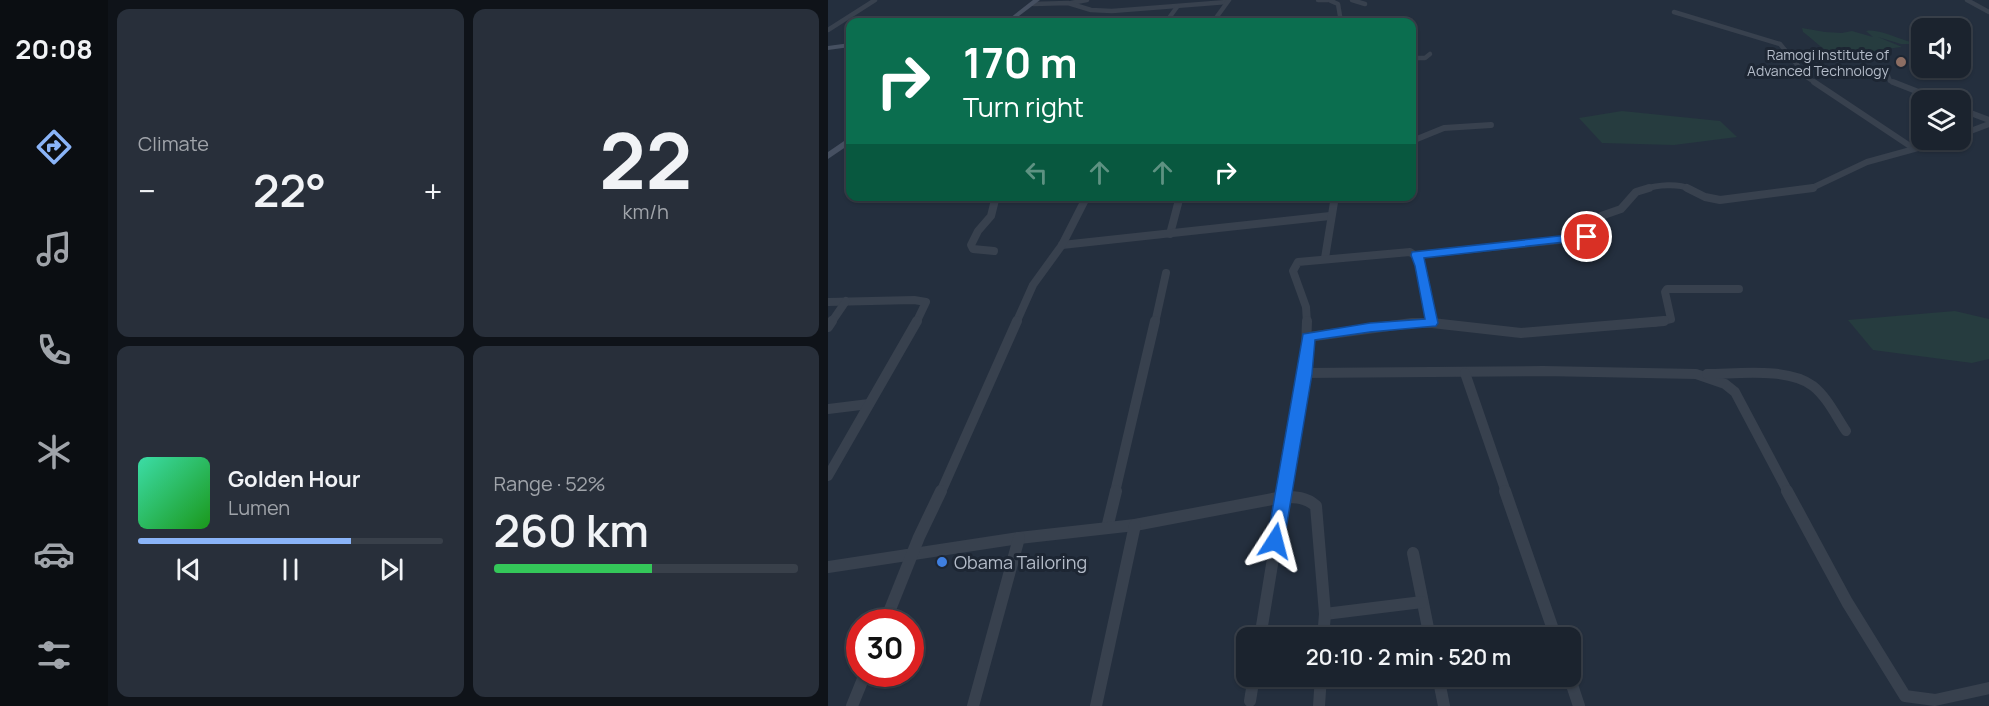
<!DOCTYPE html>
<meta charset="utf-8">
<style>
body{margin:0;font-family:Manrope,sans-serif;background:#282f3a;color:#f1f3f6;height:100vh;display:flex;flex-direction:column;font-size:22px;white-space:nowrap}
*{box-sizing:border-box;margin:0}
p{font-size:20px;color:#a0a4aa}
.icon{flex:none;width:33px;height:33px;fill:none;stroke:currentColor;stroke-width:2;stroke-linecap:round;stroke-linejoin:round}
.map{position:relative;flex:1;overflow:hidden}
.sheet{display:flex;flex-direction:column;gap:9px;padding:9px;background:#0f1319;width:720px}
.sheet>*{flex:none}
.banner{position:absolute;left:18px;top:18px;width:570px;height:183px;border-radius:12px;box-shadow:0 2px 4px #0004,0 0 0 2px #39404a;background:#0b6e4f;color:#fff;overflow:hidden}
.buttons{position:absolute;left:1083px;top:18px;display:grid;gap:12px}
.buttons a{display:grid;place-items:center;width:60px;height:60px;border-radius:12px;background:#1b232e;box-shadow:0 2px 4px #0004,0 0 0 2px #39404a;font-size:30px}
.speed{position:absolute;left:18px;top:609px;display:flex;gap:12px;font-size:30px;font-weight:700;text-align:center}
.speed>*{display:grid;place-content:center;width:78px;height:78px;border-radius:50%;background:#1b232e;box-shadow:0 2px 4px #0004,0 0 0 2px #39404a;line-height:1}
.speed .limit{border:9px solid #d22;background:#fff;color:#111}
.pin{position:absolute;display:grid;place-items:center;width:51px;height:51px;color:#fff;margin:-26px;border:3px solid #fff;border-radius:50%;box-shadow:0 2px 6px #0007}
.me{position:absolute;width:66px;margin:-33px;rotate:9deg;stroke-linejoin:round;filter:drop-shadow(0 0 4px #0008)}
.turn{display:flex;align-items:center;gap:21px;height:126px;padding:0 18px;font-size:27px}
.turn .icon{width:78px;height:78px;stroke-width:2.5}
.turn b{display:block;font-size:42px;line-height:51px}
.lanes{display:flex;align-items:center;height:57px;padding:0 18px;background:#0003;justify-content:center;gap:30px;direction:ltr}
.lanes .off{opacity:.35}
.big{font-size:45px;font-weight:600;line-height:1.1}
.sheet .card{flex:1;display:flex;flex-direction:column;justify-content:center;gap:9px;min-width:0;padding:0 21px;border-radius:12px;background:#282f3a}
.sheet .dial{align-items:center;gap:0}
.dial b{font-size:78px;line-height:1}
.song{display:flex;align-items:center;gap:18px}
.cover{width:72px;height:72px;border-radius:9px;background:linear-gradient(135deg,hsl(160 70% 55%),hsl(120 70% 35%))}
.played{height:6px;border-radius:3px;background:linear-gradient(90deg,#8ab4f8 70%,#39404a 70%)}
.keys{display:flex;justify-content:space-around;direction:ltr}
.heat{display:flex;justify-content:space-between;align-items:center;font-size:33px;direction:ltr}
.charge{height:9px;border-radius:4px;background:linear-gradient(90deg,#34c759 52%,#39404a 0)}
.sheet .tiles{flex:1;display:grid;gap:9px;grid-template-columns:repeat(2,1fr)}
.trip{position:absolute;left:408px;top:627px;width:345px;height:60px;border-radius:12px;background:#1b232e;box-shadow:0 2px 4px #0004,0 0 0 2px #39404a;font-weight:600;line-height:60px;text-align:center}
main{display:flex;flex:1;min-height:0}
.dock{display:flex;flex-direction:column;width:108px;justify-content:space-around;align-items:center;background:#0b0e12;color:#a0a4aa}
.dock .icon{width:42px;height:42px}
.dock .selected{color:#8ab4f8}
.dock b{font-size:27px;color:#f1f3f6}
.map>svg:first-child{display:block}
.green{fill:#263c3f}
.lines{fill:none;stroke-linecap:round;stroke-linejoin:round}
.street-far4{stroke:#38414e;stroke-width:4.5}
.street-far3{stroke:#38414e;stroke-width:6}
.street-far2{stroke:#38414e;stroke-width:8}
.street-far1{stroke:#38414e;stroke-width:10}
.street{stroke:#38414e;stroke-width:12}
.secondary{fill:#465061;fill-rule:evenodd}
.route{fill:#1a73e8;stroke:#114b97;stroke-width:1.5}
.education-dot{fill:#8d6e63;stroke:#1d2633;stroke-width:2}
.shop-dot{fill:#3f7fe0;stroke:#1d2633;stroke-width:2}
.labels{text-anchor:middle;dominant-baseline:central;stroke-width:6;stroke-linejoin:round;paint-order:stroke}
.far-poi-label{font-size:14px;fill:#b4bcc9;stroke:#1d2633;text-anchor:end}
.near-poi-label{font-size:18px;fill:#b4bcc9;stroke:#1d2633;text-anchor:start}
</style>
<main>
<nav class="dock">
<b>20:08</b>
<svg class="icon selected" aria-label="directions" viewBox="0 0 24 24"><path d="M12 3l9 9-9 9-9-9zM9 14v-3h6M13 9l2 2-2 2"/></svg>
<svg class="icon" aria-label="music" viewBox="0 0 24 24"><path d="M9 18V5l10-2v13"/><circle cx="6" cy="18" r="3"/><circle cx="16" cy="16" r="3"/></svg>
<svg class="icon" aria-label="phone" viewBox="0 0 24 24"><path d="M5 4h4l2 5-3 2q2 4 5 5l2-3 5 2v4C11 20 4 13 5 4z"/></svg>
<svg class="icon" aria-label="climate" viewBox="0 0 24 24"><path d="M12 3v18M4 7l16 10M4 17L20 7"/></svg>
<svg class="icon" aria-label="car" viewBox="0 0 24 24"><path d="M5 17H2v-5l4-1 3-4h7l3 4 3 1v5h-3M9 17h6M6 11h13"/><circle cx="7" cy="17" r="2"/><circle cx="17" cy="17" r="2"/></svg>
<svg class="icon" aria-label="filters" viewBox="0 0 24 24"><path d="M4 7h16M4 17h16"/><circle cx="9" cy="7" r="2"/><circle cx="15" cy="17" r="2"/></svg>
</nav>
<section class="sheet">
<div class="tiles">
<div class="card"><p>Climate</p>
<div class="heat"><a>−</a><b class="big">22°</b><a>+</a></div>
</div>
<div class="card dial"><b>22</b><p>km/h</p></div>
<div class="card">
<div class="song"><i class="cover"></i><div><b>Golden Hour</b><p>Lumen</p></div></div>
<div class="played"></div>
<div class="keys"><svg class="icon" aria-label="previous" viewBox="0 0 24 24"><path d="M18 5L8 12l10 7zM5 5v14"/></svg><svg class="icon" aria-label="pause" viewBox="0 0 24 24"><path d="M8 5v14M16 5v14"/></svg><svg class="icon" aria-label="next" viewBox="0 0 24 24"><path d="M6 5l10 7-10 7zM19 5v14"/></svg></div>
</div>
<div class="card"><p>Range · 52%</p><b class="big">260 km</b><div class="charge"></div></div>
</div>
</section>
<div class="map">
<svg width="1161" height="706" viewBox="0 0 1161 706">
<rect width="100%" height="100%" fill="#242f3e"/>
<g class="green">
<path d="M974,28L997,32L1014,33L1024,31L1045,37L1038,31C1050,28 1070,39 1083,42L1085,44H1073L1050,37L1074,47C1061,48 1016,58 1005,54C994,50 984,38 975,32Z"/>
<path d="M794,111L892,121L909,137L846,145L774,143L751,118Z"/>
<path d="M1127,311L1161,319V359L1144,363L1045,350L1020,320Z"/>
</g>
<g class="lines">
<g class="street-far4">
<path d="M490,0H505"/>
<path d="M524,0L537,4"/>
<path d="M1139,0L1161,12"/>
<path d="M503,1L510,4L513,22"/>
<path d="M243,3L259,0"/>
<path d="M205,4L240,3L263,10L284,11L399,2"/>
<path d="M846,12L952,44L980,78L989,84"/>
<path d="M338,22L349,7"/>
<path d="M385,22L401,0"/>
<path d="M0,30L47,0"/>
<path d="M584,58H597L602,54"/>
<path d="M1058,71L1062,81L1069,84"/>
</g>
<g class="street-far3">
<path d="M986,82L1085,148"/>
<path d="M1065,82L1111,100"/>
<path d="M1132,109L1161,120"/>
<path d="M1132,135L1161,124"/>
<path d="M584,141L616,128L663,125"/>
<path d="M817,189C829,185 850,183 862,189"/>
<path d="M975,189L984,188L1039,162L1119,140"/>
</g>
<g class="street-far2">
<path d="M859,188L877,197L892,200L985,188"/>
<path d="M342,234L352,196"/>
<path d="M234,245L502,216"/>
<path d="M166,251L145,249L143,245L150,231L163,216L168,196"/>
<path d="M589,255L759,237L768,229L773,216L793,209L808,192L821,188"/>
<path d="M497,258L507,196"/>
<path d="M0,302L86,300L98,302L88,323"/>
<path d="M3,323L18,301"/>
<path d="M188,323L205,285L234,245L259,196"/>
<path d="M327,323L338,273"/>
<path d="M479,323L478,307L465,271L470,262L582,252L592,259L604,323"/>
<path d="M825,323L843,319L837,292L839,289H911"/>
</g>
<g class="street-far1">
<path d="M0,327L4,321"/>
<path d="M480,337L584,323H604L693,333L836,321"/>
<path d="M477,373L715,371L868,374L897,384L907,392L960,492"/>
<path d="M637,373L678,492"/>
<path d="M879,374C909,374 960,367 985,386C999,397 1008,416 1018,431"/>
<path d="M0,409L41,404"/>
<path d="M0,476L89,321"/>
<path d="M113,492L189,321"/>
<path d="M287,492L327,321"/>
<path d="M456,492L477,373L479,321"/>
</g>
<g class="street">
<path d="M677,491L728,638"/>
<path d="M959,491L1019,602L1077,696L1107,700L1161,688"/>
<path d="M279,528L288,491"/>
<path d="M585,553L602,638"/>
<path d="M0,567L191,538L307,525L455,497L456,491"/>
<path d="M497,614L594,602"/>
<path d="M57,622L91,537L113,491"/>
<path d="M432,638L455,497C468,497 478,497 488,506L497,614L495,638"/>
<path d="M610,676L616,706"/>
<path d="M741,676L751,706"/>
<path d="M422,701L426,676"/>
<path d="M24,706L37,674"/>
<path d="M145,706L191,538"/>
<path d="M268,706L307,525"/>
<path d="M491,706L493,676"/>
</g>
<g class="secondary">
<path d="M205,0H212L183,22H177Z"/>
<path d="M22,43V47L0,50V46Z"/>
<path d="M19,139H22V144L0,159V152Z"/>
</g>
</g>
<path class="route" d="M759,233L763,234V239L596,258L610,323L608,326L542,332L487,340L484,374L456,541L454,546L447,549L441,546L439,541L475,334L542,323L597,319L587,266L583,255L584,252Z"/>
<circle class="education-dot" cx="1073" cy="62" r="6"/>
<circle class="shop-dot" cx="114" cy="562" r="6"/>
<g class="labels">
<g class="far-poi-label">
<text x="1061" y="54">Ramogi Institute of<tspan x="1061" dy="16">Advanced Technology</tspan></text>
</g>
<g class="near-poi-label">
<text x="126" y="562">Obama Tailoring</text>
</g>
</g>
</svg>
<div class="buttons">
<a><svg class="icon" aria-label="sound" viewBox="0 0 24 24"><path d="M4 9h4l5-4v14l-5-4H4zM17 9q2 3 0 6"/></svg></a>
<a><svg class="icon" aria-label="layers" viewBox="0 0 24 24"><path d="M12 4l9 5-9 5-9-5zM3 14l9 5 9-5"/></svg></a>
</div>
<div class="speed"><div class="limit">30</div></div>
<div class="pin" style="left:759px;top:237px;background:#d93025"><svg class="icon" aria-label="arrive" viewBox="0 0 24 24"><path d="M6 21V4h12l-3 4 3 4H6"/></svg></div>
<svg class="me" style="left:447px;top:541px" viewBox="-20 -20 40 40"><path d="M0-17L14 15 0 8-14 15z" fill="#1a73e8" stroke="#fff" stroke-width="4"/></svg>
<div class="trip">20:10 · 2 min · 520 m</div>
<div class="banner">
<div class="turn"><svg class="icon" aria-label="right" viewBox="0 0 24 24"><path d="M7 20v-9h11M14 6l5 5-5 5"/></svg><div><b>170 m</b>Turn right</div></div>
<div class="lanes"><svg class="icon off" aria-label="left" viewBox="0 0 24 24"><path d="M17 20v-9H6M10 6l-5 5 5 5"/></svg><svg class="icon off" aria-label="ahead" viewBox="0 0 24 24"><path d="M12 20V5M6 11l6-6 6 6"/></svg><svg class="icon off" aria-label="ahead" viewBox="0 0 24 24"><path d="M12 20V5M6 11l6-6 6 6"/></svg><svg class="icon" aria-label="right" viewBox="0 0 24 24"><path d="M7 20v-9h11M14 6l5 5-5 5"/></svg></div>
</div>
</div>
</main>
